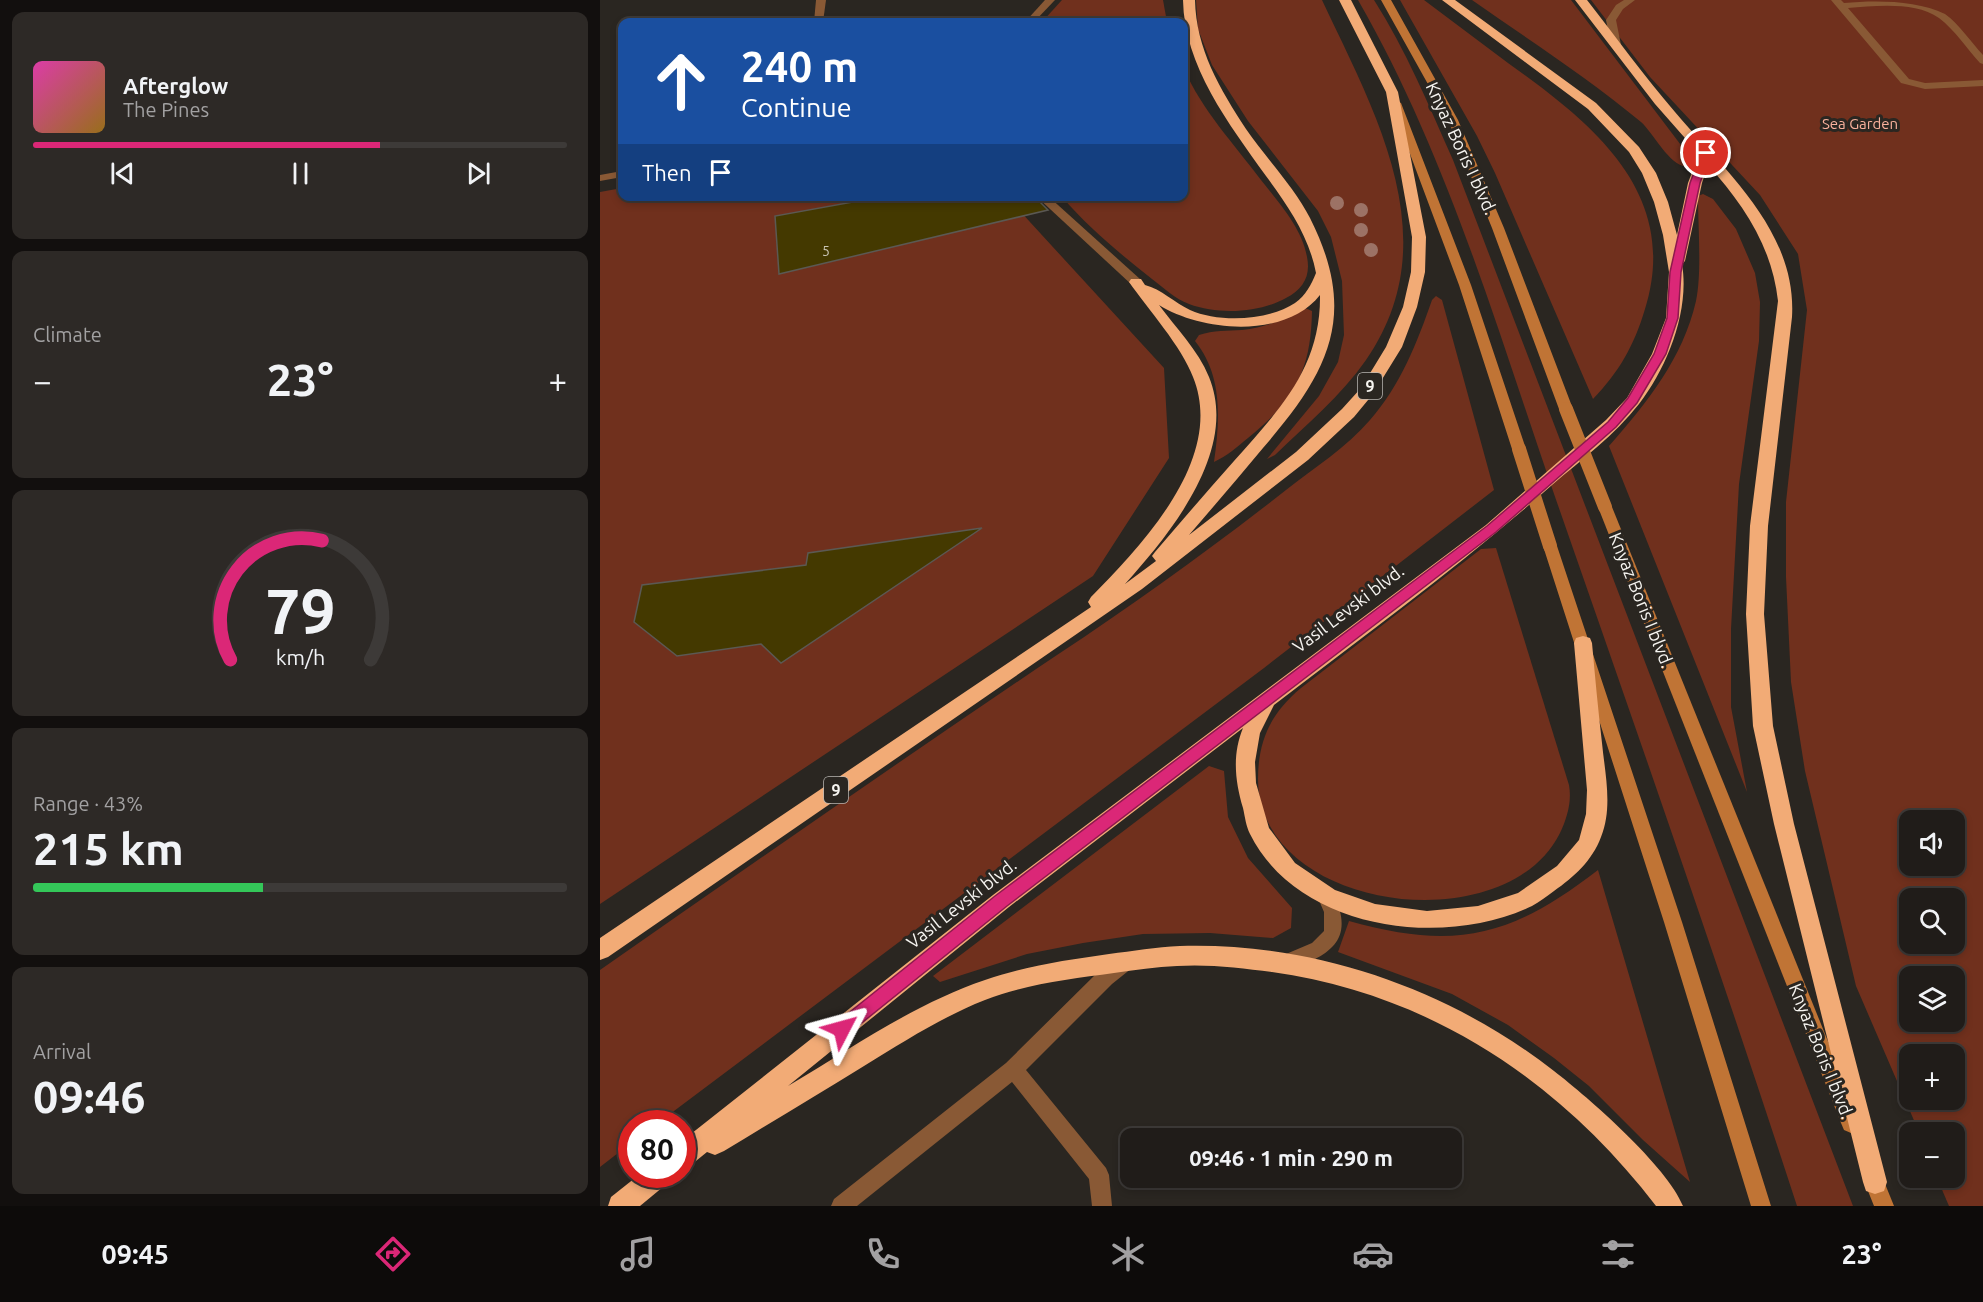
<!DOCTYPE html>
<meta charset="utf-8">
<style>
body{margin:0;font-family:Ubuntu,sans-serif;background:#2d2926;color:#f1f3f6;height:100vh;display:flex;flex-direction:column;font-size:22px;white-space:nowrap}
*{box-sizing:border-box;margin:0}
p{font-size:20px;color:#a2a1a2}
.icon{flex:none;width:33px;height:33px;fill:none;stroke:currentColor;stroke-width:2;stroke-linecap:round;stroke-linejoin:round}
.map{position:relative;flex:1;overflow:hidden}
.drawer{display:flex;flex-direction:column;gap:12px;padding:12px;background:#120f0e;width:600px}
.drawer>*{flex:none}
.hud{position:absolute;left:18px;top:18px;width:570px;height:183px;border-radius:12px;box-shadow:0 3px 9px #0003,0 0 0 2px #3d3a38;background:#1a4fa0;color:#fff;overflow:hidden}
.tools{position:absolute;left:1299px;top:810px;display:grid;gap:12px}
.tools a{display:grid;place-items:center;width:66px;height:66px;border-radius:12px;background:#201c19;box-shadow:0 3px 9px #0003,0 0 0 2px #3d3a38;font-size:30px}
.speed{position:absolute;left:18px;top:1110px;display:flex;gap:12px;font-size:30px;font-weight:700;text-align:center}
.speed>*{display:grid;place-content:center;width:78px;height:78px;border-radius:50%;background:#201c19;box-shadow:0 3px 9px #0003,0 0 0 2px #3d3a38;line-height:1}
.speed .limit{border:9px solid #d22;background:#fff;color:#111}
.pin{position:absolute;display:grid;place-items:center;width:51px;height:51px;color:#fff;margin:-26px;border:3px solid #fff;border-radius:50%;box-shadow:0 2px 6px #0007}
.me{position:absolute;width:66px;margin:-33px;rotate:51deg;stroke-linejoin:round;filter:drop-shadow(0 0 4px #0008)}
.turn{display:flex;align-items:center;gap:21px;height:126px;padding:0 24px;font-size:27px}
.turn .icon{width:78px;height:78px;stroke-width:2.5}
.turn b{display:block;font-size:42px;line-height:51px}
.then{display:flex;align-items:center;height:57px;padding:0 24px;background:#0003;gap:12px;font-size:22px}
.big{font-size:45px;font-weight:700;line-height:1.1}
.drawer .tile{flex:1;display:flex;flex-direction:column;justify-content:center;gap:9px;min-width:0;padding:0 21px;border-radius:12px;background:#2d2926}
.drawer .dial{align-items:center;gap:0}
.dial svg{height:156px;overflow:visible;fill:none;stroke:#3d3a38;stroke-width:7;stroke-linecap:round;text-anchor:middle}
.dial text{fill:#f1f3f6;stroke:none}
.song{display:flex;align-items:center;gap:18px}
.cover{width:72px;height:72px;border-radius:9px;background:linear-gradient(135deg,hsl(320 70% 55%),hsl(40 70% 35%))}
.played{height:6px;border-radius:3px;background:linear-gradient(90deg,#db2777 65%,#3d3a38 65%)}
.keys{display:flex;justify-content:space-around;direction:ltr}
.heat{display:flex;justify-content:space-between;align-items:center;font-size:33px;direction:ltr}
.charge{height:9px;border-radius:4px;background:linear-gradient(90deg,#34c759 43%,#3d3a38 0)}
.trip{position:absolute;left:520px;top:1128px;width:342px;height:60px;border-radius:12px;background:#201c19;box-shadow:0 3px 9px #0003,0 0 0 2px #3d3a38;font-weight:700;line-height:60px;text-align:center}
.menu{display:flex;height:96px;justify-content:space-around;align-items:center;background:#0d0b0a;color:#a2a1a2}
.menu .icon{width:42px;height:42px}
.menu .active{color:#db2777}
.menu b{font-size:27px;color:#f1f3f6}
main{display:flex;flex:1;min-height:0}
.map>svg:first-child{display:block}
.green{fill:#70301d;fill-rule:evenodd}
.building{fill:#443900;stroke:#5b5953;stroke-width:1.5}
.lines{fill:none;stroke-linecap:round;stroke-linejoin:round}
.lane{fill:#895935;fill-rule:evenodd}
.street{fill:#895935;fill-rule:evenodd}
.secondary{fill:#c07435;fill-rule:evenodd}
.highway{fill:#f2ab76;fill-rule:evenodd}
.secondary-bridge{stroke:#c07435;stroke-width:14}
.tree{fill:#9c7265}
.route{fill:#db2777;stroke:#8e194d;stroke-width:1.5}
.labels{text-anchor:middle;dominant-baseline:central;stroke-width:6;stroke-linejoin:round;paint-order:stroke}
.far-number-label{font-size:14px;fill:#cac5b4}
.far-park-label{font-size:15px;fill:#f9b19c;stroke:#2a2621}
.shield{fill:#2a2621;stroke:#b9b6b2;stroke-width:1.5}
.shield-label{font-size:16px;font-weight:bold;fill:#f6f4f0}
.street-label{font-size:18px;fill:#f6f4f0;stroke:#2a2621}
</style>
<main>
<section class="drawer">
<div class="tile">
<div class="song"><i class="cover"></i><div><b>Afterglow</b><p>The Pines</p></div></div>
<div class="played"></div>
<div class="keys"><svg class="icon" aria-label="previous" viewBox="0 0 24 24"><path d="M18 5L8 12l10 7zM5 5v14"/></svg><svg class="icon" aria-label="pause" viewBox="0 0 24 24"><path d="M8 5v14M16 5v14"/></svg><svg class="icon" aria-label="next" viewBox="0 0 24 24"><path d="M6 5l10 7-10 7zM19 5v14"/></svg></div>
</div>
<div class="tile"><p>Climate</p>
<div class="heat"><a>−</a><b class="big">23°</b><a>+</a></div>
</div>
<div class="tile dial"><svg viewBox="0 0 100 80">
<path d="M14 69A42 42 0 1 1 86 69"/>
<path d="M14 69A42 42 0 0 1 61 8" stroke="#db2777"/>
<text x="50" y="56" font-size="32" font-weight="700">79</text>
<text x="50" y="72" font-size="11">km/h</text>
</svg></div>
<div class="tile"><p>Range · 43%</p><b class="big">215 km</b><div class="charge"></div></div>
<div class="tile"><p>Arrival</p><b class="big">09:46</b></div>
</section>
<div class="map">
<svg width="1383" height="1206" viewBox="0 0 1383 1206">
<rect width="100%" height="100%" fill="#2a2621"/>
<g class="green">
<path d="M462,0H563L567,22H442Z"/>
<path d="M596,0H722C775,113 849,240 766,360C741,396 706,425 675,455L667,459L719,396L738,362L744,335L742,281L731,237L718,211L648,121L612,65L598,29Z"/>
<path d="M758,0H774C806,50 829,106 853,160L1253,1206H1197C1119,966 1036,729 953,491C896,325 846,153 758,0Z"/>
<path d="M800,0H824C852,21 880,42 908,63C992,123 1081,193 1045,309C1034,346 1019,372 993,399L895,173L877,136Z"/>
<path d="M872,0H971L1093,161V164C1075,177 1054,133 1041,122C988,78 929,40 872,0Z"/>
<path d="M991,0H1383V1206H1349L1337,1178H1354V1132H1319L1256,986L1205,771L1191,682L1186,577V502L1207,310L1198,254L1160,195L1050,77ZM1310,820H1354V866H1310ZM1310,898H1354V944H1310ZM1310,976H1354V1022H1310ZM1310,1054H1354V1100H1310Z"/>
<path d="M584,69C602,110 634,144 661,180C679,203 702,228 707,257C711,276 703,289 686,298C659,313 619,315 589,304C575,299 564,288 552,279C519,253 489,228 462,197L584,196Z"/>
<path d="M22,188V196L407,197L564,368L569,458L493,576L0,904V192Z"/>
<path d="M1103,194L1113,199L1136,229L1155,273L1160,302L1159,341L1139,484L1131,629V707L1147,792L1009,446C1047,403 1083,358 1096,301C1102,273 1098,226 1098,196Z"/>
<path d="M836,296L842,300L894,490L664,668L58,1123L32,1124L31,1143L0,1167V970C152,864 304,758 457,655C536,603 612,548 686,490C714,468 747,447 770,420C800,386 817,343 832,300Z"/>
<path d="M705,308L712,311C711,371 694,401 648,438C637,447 627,456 614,462C620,420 623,376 595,341L599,335C614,330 627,331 642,330C665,328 685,319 705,308Z"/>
<path d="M896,548L969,785C972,802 967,818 960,833C905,944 658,911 658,779C658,740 671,713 701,688L881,549Z"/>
<path d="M609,766L624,771L628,817L648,858L692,908L691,928L673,938L610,933L543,934L483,943L427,954L340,982L333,976Z"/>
<path d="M998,870L1090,1182L1043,1140L989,1086L954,1058L908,1025L852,994L738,952L749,921C856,951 911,937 998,870Z"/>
</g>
<g class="building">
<path d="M286,196H434L448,210L179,274L175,216Z"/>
<path d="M382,528L181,663L161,644L77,656L34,622L42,585L206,565L208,553Z"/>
</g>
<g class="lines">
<g class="lane">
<path d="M216,0H226L223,22H214Z"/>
<path d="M1024,0H1035L1023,9L1016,20L1021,45L1016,48L1011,45L1006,20L1016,5Z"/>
<path d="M1231,0H1241L1244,3C1275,0 1317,0 1345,14C1359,24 1371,42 1383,55V64L1380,63C1367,49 1355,30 1339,18C1315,1 1275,6 1248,8L1309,79L1325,83L1383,80V86L1325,89L1301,83Z"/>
<path d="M727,890L733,893C757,942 728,956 686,971L679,969L677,963L679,957L712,943L724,931V912L718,898L721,893Z"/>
<path d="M525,954L532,956L534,962L532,968L512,984L426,1070L506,1168L509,1175L512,1206H492L489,1179L412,1082L257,1206H231L234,1199L406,1063L498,972Z"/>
</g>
<g class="street">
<path d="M445,0H455L434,22H425Z"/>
<path d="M22,171V177L0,181V175Z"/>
<path d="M436,196H448L540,279V285H532Z"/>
</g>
<g class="secondary">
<path d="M781,0H791L858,120L904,228L973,409L971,412H961L959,409L892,228L848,120Z"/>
<path d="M796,100L801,103L871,285L926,449L924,452H914L912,449L859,285L791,103Z"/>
<path d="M1005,502L1012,507L1261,1123L1258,1130L1251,1133L1244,1130L1241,1123L998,507Z"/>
<path d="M950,541L957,546L1082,922L1171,1206H1151L1064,922L943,546Z"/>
<path d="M1272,1166L1279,1169L1294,1206H1274L1262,1176L1265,1169Z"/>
</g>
<g class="highway">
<path d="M583,0H595C596,49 620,89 646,129C666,158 695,188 710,218C759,315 729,372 663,448C639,477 614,506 589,535L696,452L742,409L761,388L786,347L803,307L811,272L812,237L786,92L739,0H751L798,92L826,237L825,272L817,307L802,347L773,394L754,417L708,460L542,589L8,957L0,960V938L491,607L488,602L491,597C542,545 626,458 593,377C582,347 548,309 529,282L531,279H541L545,285C561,289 575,303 590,310C619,323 668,321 695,303C706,295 711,285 716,273C709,236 688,206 666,176C629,124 584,66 583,0ZM720,295C721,368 679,410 634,461C607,491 581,522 555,552L552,556L556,561L525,584C571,533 639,450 609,377C598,350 576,328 559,305C602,332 686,339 720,295Z"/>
<path d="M842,0H855L996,103L1039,147L1056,173L1068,202L1077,235L1088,183L1099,154L1055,104L975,0H987C1016,37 1044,76 1075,112C1125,171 1197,231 1192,317L1168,526L1164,614L1173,726L1194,824L1287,1182L1284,1191L1275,1194L1266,1191L1263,1182L1174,824L1153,726L1146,614L1150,526L1178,301C1172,246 1143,204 1108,165L1102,183L1085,261L1082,264C1090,311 1067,368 1039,404C1015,435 981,460 952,485C864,563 768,633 674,705L660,733L655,762L656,783L669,828L695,863L735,890L775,904L827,911L878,906L918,893L957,866L979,840L986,814L987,790L974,643L976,638L983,636L990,638L992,643C995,676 998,709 1002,743C1005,774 1013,807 1001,837C992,861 974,877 954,891C947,896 939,902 932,906C843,949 698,930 650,834C646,826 645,817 643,808C635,781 632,755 643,728L409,907L188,1086C252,1048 314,1004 385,980C425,966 467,960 509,954C533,951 556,947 580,946C714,942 849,989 954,1071C989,1098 1067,1166 1083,1206H1056C960,1081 830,994 672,972C641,968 609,964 577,966C556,967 535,970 514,973C471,979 426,984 385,1000C342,1017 303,1042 264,1066C217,1095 170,1123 124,1151L115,1155L107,1152L91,1165L82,1169V1141L393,895L886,525L1006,420L1027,398L1052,354L1066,318L1069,272L1063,235L1054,202L1042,173L1029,152L988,109Z"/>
<path d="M40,1174H72L69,1182L40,1206H8L11,1197Z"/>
</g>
<g class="secondary-bridge">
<path d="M966,409L1005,507"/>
<path d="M919,449L950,546"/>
</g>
</g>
<g class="tree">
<circle cx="737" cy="203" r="7"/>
<circle cx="761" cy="210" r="7"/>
<circle cx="761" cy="230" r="7"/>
<circle cx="771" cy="250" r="7"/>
</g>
<path class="route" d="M1102,151L1111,153L1100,183L1081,272L1078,318L1066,354L1037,403L1016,427L896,532L407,906L248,1034L242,1037L236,1034L233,1029L236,1023L395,896L887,526L1008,422L1028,398L1054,354L1067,318L1070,272L1090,183Z"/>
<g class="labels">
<g class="far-number-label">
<text x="226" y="251">5</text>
</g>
<g class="far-park-label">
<text x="1260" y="123">Sea Garden</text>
</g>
<g class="shield">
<rect x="758" y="373" width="24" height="26" rx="4.5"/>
<rect x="224" y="777" width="24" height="26" rx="4.5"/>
</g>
<g class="shield-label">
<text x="770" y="386">9</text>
<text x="236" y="790">9</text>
</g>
<g class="street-label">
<text transform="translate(862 148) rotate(65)">Knyaz Boris I blvd.</text>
<text transform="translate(1042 600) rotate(68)">Knyaz Boris I blvd.</text>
<text transform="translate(748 608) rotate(-37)">Vasil Levski blvd.</text>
<text transform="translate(361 903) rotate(-38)">Vasil Levski blvd.</text>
<text transform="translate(1222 1051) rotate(68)">Knyaz Boris I blvd.</text>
</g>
</g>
</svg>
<div class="tools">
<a><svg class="icon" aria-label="sound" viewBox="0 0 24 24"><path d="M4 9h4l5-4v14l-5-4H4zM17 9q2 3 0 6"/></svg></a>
<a><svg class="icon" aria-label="search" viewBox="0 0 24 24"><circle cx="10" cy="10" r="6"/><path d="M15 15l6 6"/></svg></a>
<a><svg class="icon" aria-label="layers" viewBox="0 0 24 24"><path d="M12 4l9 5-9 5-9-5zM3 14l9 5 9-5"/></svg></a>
<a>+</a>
<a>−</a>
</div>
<div class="speed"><div class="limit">80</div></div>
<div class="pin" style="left:1106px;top:153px;background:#d93025"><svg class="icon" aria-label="arrive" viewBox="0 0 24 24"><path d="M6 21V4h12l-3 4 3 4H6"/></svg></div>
<svg class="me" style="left:242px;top:1029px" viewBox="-20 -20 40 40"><path d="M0-17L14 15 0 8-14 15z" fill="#db2777" stroke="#fff" stroke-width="4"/></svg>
<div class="trip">09:46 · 1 min · 290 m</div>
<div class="hud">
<div class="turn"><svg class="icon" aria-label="ahead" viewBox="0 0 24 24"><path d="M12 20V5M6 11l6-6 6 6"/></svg><div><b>240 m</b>Continue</div></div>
<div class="then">Then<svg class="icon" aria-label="arrive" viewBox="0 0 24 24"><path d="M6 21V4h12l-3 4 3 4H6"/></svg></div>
</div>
</div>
</main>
<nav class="menu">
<b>09:45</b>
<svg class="icon active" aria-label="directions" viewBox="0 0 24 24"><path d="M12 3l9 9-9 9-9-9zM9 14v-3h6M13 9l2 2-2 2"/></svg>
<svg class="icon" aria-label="music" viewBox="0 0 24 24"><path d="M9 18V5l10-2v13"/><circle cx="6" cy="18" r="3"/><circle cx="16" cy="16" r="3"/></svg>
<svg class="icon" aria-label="phone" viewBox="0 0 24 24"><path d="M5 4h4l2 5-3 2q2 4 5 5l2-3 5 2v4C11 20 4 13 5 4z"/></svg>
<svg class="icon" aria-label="climate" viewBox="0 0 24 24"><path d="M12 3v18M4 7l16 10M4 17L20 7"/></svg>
<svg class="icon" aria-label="car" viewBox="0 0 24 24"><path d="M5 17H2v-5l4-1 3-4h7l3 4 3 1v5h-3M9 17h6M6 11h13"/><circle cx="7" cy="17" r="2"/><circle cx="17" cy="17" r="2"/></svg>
<svg class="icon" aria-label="filters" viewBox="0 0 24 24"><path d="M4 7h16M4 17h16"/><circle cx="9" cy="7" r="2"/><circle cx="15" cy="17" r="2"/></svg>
<b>23°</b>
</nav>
